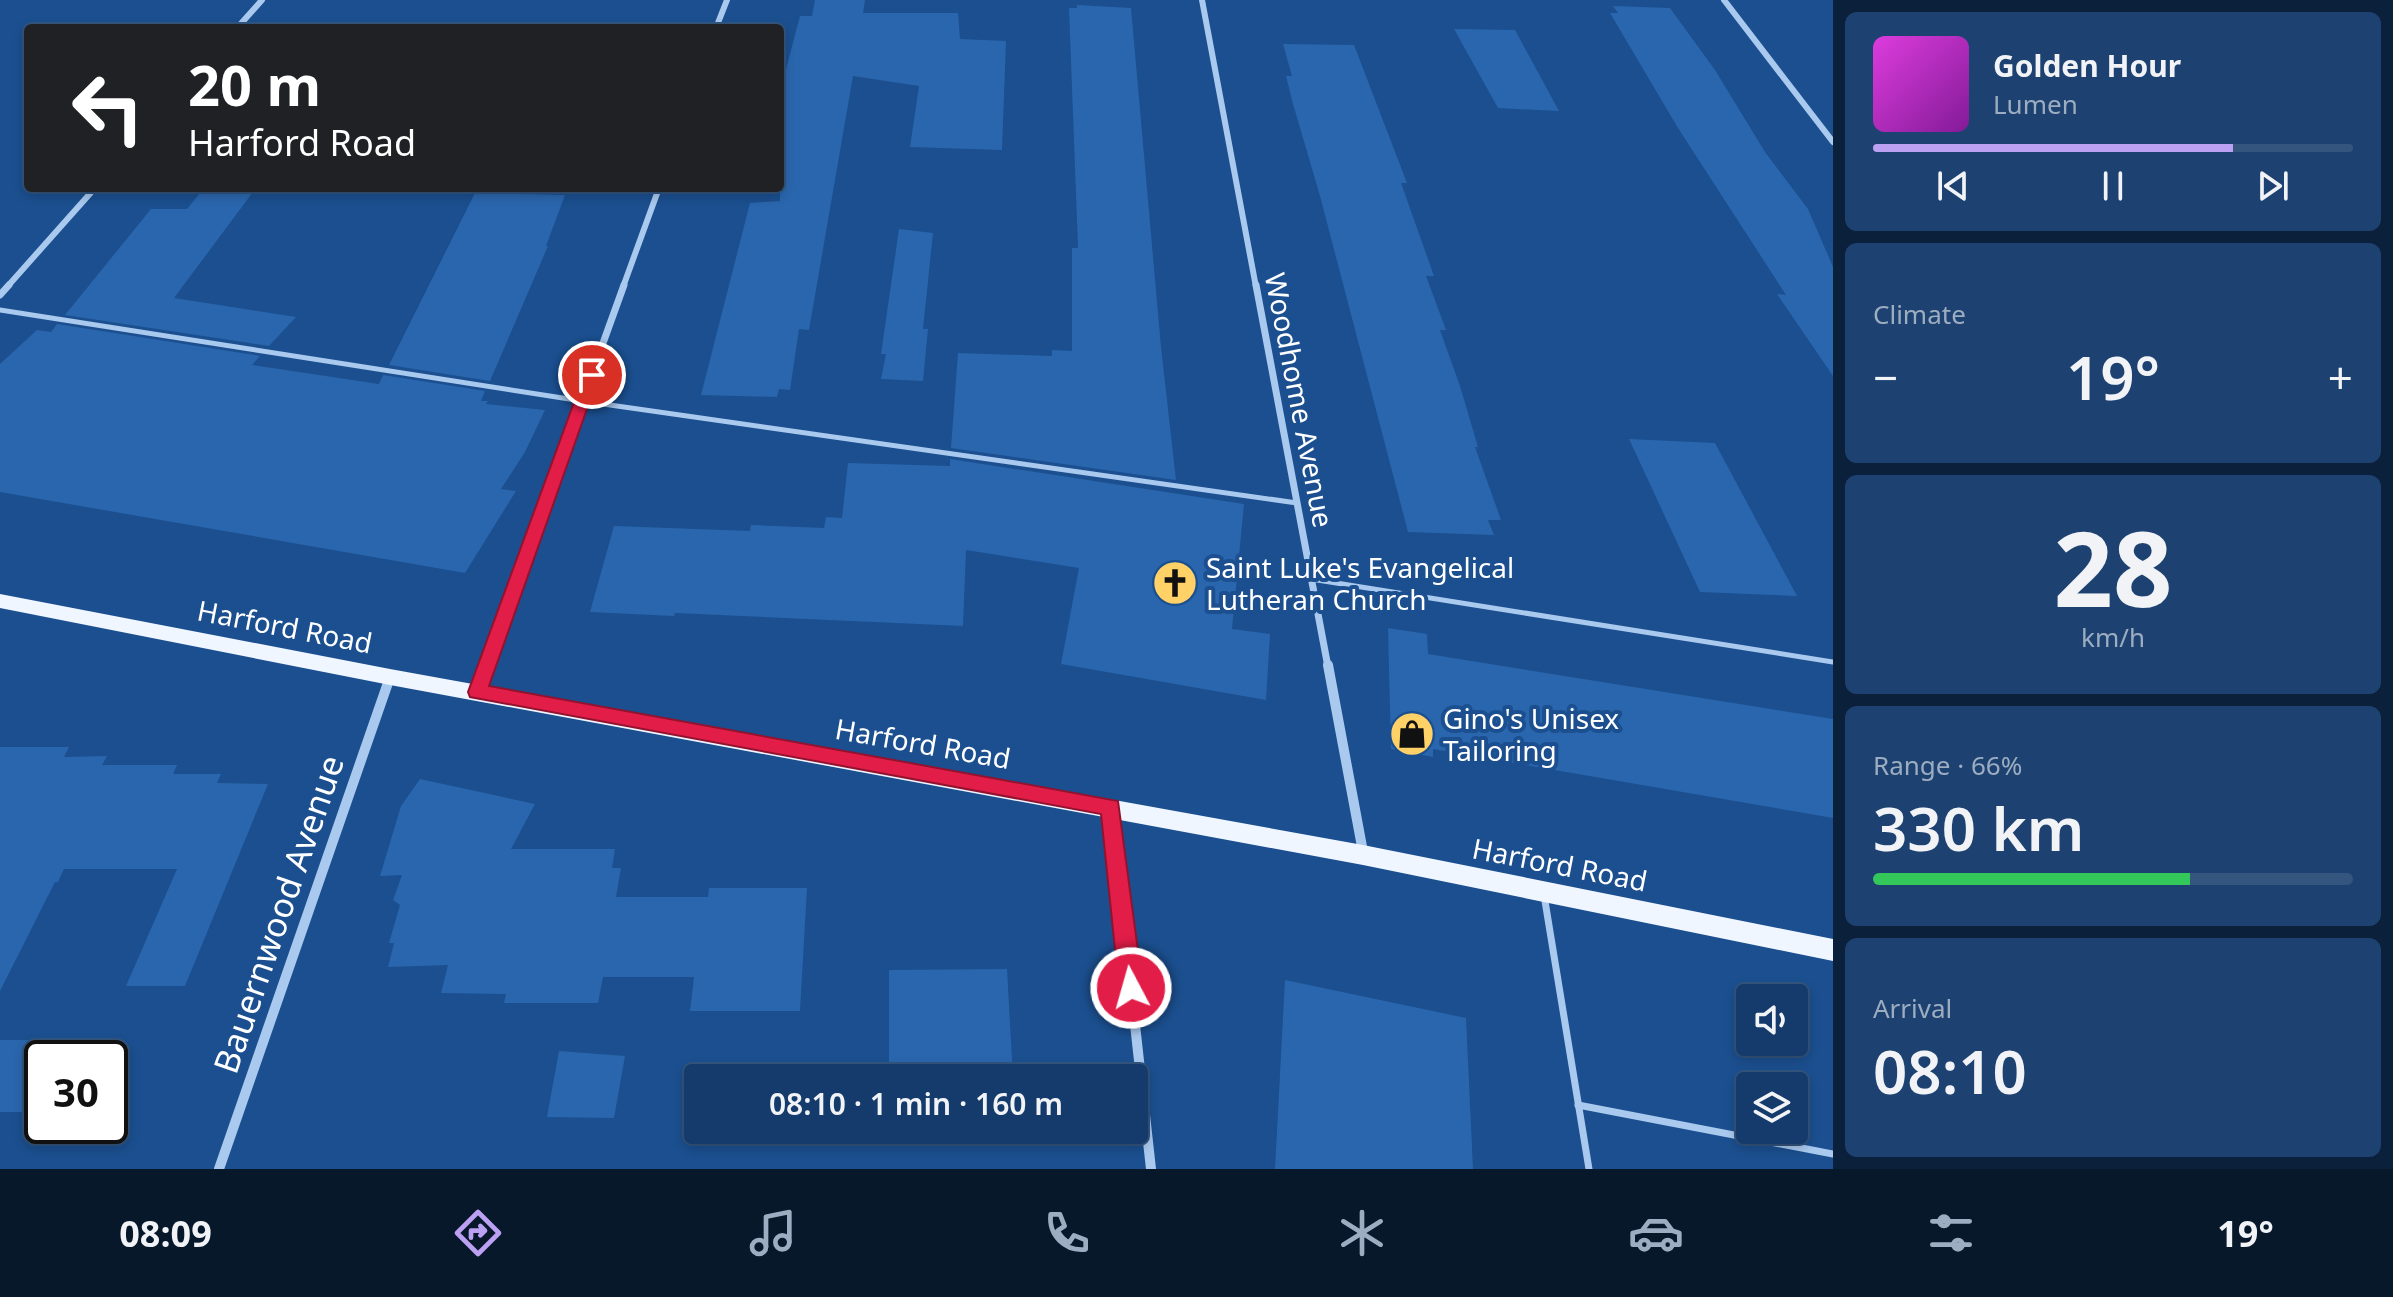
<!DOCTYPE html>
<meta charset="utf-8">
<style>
body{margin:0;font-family:"Noto Sans",sans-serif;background:#1d4271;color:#f1f3f6;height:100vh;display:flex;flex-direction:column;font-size:30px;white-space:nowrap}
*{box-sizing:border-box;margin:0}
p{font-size:26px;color:#9dadc1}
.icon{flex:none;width:44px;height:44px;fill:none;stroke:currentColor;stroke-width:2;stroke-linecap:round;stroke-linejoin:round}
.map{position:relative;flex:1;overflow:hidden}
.sheet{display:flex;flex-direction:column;gap:12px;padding:12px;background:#0b203b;width:560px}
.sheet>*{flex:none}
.hud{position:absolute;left:24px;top:24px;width:760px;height:168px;border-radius:8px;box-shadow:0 4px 12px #0003,0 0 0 2px #33557e;background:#202124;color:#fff;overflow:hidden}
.tools{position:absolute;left:1736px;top:984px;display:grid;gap:16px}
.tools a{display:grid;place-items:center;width:72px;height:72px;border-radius:8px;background:#143b6b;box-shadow:0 4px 12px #0003,0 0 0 2px #33557e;font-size:40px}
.speed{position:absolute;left:24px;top:1040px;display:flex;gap:16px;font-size:40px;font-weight:700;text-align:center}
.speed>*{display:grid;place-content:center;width:104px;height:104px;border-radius:50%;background:#143b6b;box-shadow:0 4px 12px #0003,0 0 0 2px #33557e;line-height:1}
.speed .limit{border:4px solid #111;border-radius:12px;background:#fff;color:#111}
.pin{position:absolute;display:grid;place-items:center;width:68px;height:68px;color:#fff;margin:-34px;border:4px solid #fff;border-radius:50%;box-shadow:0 2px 8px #0007}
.me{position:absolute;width:88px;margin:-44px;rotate:354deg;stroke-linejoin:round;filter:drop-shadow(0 0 6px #0008)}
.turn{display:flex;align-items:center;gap:28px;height:168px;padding:0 32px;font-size:36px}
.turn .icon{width:104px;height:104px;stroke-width:2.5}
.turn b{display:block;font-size:56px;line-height:68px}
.big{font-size:60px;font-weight:600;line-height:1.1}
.sheet .tile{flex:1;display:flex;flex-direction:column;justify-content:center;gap:12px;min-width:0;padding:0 28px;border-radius:12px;background:#1d4271}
.sheet .dial{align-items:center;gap:0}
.dial b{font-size:104px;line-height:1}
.song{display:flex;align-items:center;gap:24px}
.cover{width:96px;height:96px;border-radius:12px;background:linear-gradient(135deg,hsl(300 70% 55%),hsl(290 70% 35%))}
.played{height:8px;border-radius:4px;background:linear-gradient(90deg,#bca0f2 75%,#33557e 75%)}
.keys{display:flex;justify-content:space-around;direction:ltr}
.heat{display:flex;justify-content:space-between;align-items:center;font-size:44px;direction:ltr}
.charge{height:12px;border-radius:6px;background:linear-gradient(90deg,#34c759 66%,#33557e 0)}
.trip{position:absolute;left:684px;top:1064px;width:464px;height:80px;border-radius:8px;background:#143b6b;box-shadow:0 4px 12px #0003,0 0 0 2px #33557e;font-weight:600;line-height:80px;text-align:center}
.tabs{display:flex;height:128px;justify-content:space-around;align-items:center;background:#08182b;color:#9dadc1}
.tabs .icon{width:56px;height:56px}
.tabs .current{color:#bca0f2}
.tabs b{font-size:36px;color:#f1f3f6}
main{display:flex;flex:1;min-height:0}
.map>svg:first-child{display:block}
.building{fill:#2a66ad}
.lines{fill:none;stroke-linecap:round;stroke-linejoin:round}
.service-far1{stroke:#a9c9ee;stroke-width:5}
.service{stroke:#a9c9ee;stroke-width:7}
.minor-far2{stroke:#a9c9ee;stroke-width:6}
.minor-far1{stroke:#a9c9ee;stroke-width:7}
.minor{stroke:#a9c9ee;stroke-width:10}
.primary{fill:#f0f6ff;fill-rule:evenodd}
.route{fill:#e11d48;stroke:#92132f;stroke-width:2}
.labels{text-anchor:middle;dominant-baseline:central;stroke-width:8;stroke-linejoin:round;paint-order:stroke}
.street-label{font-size:28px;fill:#fff;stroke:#1b4f8f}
.poi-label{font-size:28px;fill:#fff;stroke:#1b4f8f;text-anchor:start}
.near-street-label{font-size:34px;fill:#fff;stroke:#1b4f8f}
</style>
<main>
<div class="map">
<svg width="1833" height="1169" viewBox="0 0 1833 1169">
<rect width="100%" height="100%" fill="#1b4f8f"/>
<g class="building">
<path d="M815,0H865L863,13H958L960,39L1006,41L1002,150L910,147L919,86L853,76L809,330L799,329L790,390L779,389L777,397L701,395L750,203L780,201V92L800,16H812Z"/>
<path d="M1077,5L1131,8L1161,347L1176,480L951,448L958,353L1052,356V350L1072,351V248H1078L1069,8H1077Z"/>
<path d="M1613,6L1670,8L1715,70L1765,152L1808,209L1833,267V376L1777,294L1786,295L1678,128L1610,13H1618Z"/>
<path d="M1454,29L1515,30L1559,111L1498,108Z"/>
<path d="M1283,44L1354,45L1407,183H1401L1434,276H1426L1446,330H1440L1460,386L1478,447H1475L1501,520H1488L1494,535L1408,532L1320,196L1293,104L1286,76H1292Z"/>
<path d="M204,188H256L174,298L296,317L269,346L65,315L151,209H187Z"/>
<path d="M475,193L565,195L546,246H548L490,381L389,365Z"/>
<path d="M899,229L933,233L923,329H928L923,381L881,379L886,354H881Z"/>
<path d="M57,324L260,356L252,365L379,384L383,375L485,391L481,401H488L486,404L545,410L525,452L501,489L516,491L465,573L0,492V364L37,330L51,332Z"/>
<path d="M1629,439L1715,443L1797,596L1700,592Z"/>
<path d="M950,459L1244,504L1232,629L1270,634L1266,700L1061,664L1079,568L966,550L963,626L675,613L674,616L590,612L614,526L750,531L751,525L824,528L826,517L842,518L848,463L950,466Z"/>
<path d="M1388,628L1427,634L1428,654L1833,719V818L1433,749V757L1391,749Z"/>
<path d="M0,747H69L64,757L107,756L102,765H177L173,774H221L217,783L268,784L185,986H126L177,869H64L58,882H55L0,991Z"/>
<path d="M420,779L535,804L511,849H615L612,868H621L616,897H708L709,888H807L800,1011H690L694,977H603L598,1003H504L506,994L441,993L448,965L388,967L394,943H389L400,905L393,900L402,875L380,876L401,806Z"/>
<path d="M1007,969L1013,1078H889V970Z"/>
<path d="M1285,980L1466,1018L1473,1169H1275Z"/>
<rect x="0" y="1040" width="42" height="72"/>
<path d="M559,1051L625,1056L614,1118L547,1117Z"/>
</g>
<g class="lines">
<g class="service-far1">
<path d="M0,310L582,401L1297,503"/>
<path d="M1311,579L1833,662"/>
</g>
<g class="service">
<path d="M1544,895L1589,1169"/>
<path d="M1578,1105L1833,1154"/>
</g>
<g class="minor-far2">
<path d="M1202,0L1256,287"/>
<path d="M1724,0L1833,142"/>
<path d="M237,28L262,0"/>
<path d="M716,28L727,0"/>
<path d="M7,287L95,188"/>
<path d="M623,287L659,188"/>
</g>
<g class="minor-far1">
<path d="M1256,285L1328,667"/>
<path d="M0,295L9,285"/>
<path d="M486,667L624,285"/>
</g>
<g class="minor">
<path d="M1328,665L1363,852"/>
<path d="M477,692L487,665"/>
<path d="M1111,808L1151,1169"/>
<path d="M219,1169L390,677"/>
</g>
<path class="primary" d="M0,594L390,669L1363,845L1833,939V961L1363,865L390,685L0,608Z"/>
</g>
<path class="route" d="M592,370L599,375L489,686L1118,801L1143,988L1139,996L1131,999L1123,996L1119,988L1101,814L470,697L468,692L584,375Z"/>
<defs>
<g id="church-disc" transform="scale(2.3)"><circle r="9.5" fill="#ffd166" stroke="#1b4f8f"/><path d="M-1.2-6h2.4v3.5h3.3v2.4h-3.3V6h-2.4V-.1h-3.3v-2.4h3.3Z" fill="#111"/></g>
<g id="shop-disc" transform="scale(2.3)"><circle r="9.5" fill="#ffd166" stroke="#1b4f8f"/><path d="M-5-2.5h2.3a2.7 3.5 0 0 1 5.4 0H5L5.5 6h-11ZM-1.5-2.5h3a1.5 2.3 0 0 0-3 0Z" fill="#111"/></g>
</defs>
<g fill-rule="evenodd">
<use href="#church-disc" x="1175" y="583"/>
<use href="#shop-disc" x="1412" y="734"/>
</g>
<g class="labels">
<g class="street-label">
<text transform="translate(1300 400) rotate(79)">Woodhome Avenue</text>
<text transform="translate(285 626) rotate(11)">Harford Road</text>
<text transform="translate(923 743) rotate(10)">Harford Road</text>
<text transform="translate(1560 864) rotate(11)">Harford Road</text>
</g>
<g class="poi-label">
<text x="1206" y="567">Saint Luke's Evangelical<tspan x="1206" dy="32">Lutheran Church</tspan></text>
<text x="1443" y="718">Gino's Unisex<tspan x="1443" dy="32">Tailoring</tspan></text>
</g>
<g class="near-street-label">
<text transform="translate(278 914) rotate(-71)">Bauernwood Avenue</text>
</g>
</g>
</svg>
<div class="tools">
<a><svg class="icon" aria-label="sound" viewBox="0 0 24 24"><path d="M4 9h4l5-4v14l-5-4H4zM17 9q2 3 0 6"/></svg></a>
<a><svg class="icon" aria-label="layers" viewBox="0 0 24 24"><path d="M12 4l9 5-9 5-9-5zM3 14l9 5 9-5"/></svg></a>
</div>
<div class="speed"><div class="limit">30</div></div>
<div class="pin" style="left:592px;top:375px;background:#d93025"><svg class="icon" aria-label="arrive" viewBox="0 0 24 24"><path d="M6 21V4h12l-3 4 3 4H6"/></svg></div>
<svg class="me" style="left:1131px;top:988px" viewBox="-20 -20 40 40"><circle r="17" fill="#e11d48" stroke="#fff" stroke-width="3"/><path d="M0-11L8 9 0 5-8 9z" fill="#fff"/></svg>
<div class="trip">08:10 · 1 min · 160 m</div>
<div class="hud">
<div class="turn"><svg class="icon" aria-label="left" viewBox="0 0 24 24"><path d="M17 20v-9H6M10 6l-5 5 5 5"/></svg><div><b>20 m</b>Harford Road</div></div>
</div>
</div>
<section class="sheet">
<div class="tile">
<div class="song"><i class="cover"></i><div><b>Golden Hour</b><p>Lumen</p></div></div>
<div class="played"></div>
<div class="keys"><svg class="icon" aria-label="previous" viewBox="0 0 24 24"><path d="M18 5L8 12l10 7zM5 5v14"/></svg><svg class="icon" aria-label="pause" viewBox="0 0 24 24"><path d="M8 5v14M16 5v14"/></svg><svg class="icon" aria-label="next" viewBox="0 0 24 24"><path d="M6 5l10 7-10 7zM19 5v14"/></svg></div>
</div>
<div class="tile"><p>Climate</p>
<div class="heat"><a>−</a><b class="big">19°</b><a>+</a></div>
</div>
<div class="tile dial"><b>28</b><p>km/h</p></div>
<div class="tile"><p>Range · 66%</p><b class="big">330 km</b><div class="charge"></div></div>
<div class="tile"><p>Arrival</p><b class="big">08:10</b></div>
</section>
</main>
<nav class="tabs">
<b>08:09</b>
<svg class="icon current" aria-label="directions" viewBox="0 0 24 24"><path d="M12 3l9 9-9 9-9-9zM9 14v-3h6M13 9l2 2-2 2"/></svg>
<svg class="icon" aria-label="music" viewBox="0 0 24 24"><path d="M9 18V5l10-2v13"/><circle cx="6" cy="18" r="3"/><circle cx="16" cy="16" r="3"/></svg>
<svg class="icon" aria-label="phone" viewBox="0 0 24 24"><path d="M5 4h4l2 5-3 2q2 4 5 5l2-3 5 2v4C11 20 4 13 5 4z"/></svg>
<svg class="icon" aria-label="climate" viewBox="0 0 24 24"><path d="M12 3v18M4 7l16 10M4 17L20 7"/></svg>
<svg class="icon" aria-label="car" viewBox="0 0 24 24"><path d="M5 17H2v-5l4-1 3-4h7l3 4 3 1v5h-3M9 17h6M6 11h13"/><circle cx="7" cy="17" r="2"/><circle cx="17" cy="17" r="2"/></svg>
<svg class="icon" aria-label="filters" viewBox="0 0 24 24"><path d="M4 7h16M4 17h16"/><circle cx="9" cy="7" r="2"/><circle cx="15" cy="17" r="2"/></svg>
<b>19°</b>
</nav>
